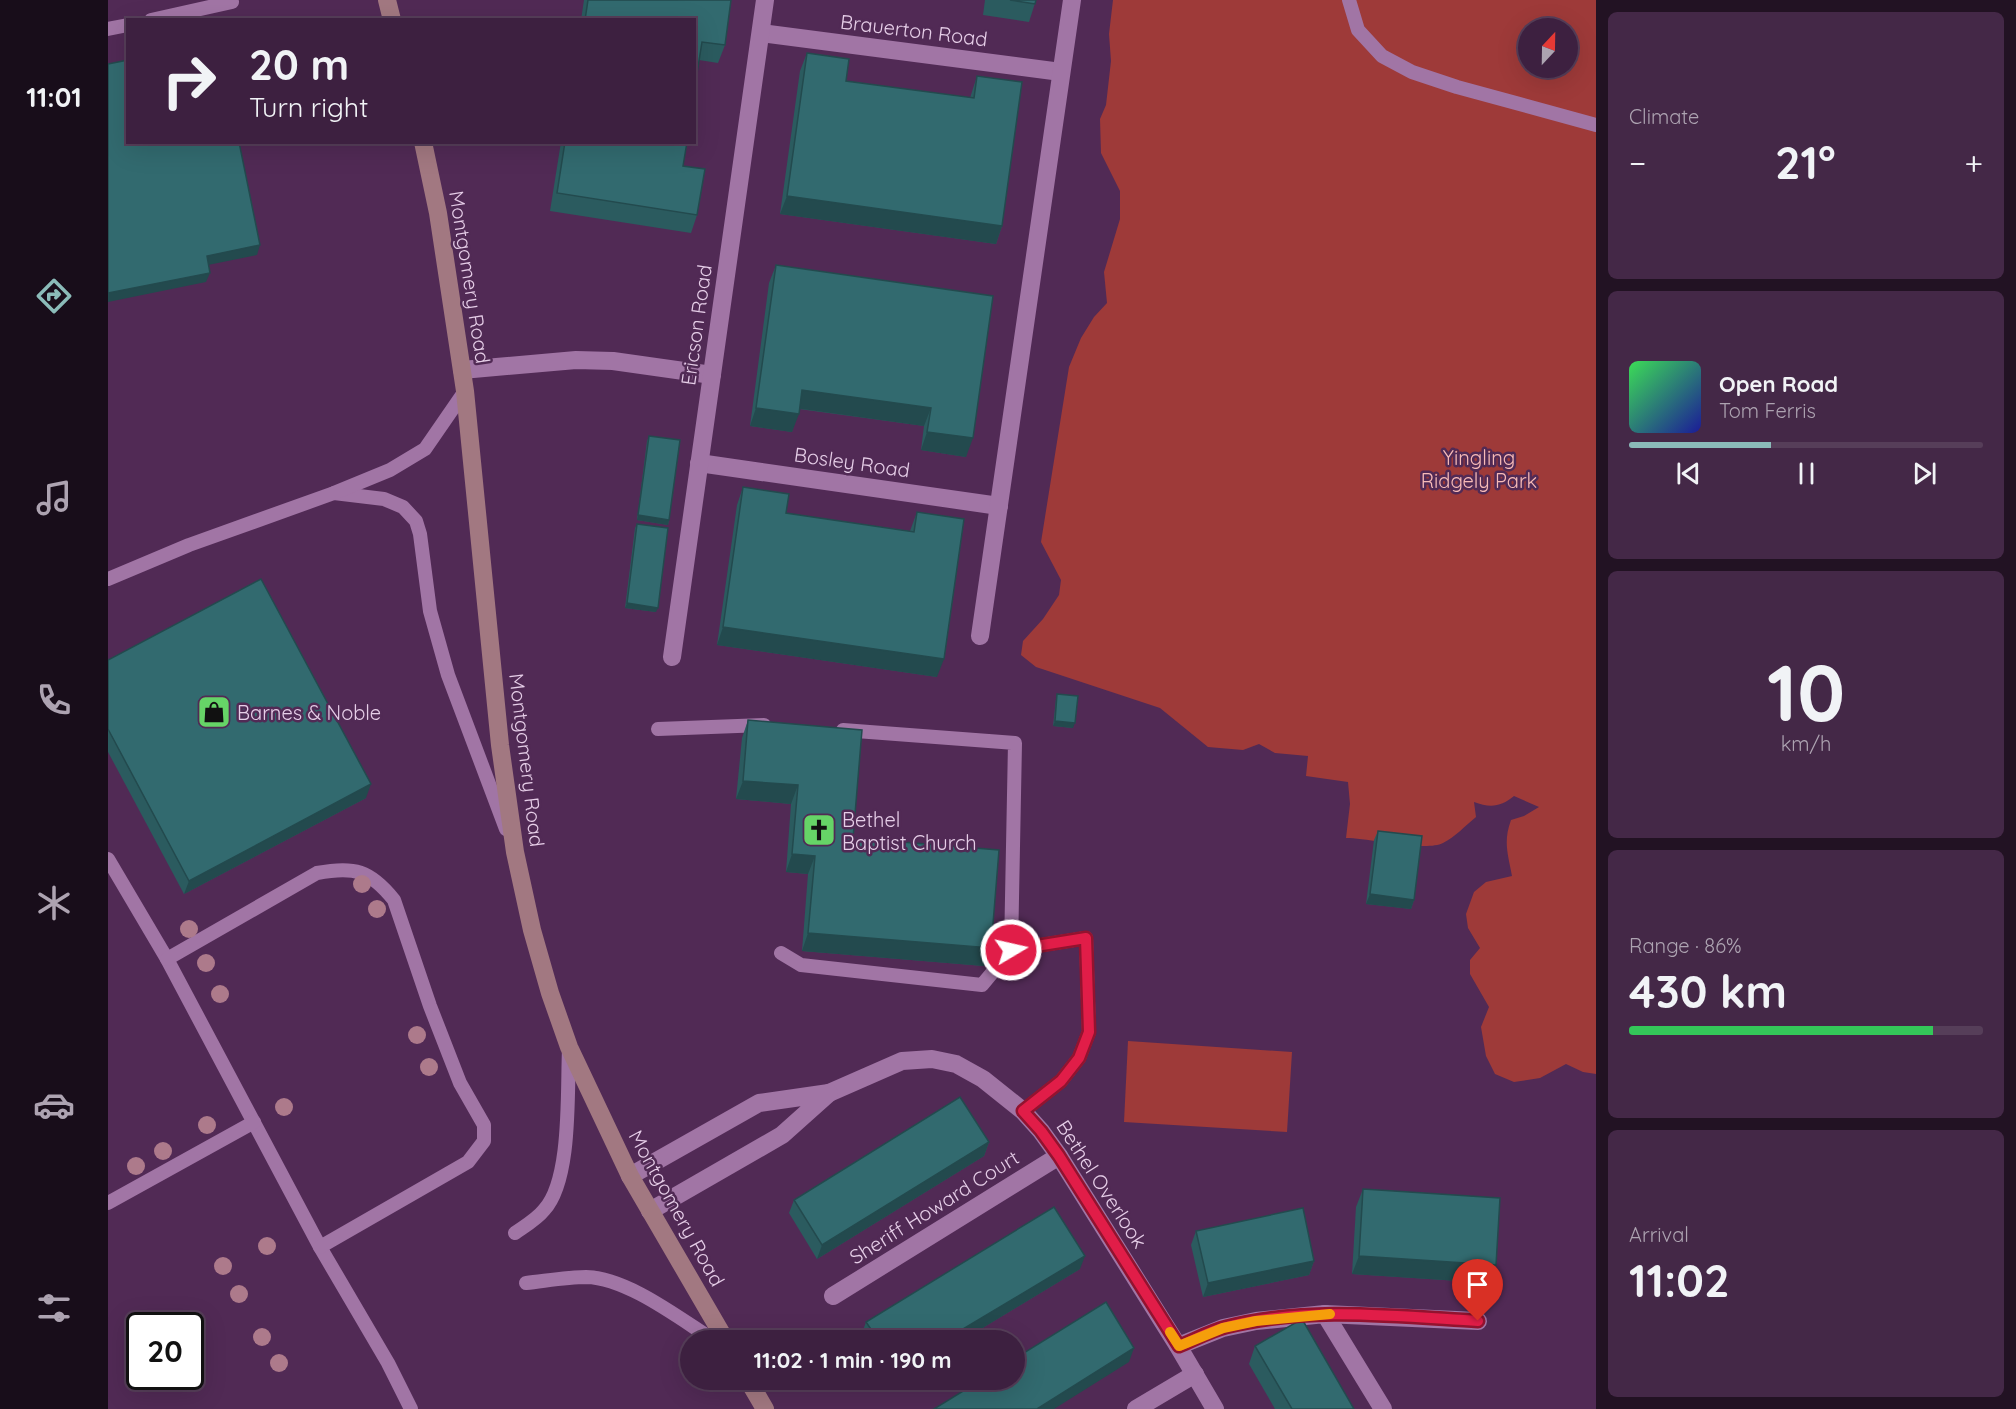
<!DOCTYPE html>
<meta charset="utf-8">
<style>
body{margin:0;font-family:Quicksand,sans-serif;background:#442847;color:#f1f3f6;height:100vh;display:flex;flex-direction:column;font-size:22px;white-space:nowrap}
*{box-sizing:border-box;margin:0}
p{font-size:20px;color:#ada3b1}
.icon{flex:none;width:33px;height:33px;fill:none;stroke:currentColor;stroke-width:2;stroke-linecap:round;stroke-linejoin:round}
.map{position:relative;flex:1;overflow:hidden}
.sheet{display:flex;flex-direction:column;gap:12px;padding:12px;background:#221223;width:420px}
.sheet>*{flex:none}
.top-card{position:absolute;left:18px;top:18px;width:570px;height:126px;border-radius:0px;box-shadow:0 6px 24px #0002,0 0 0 2px #563e59;background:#3d2040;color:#f1f3f6;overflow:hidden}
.needle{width:39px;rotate:22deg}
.tools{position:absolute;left:1410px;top:18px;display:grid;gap:12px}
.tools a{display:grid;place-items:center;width:60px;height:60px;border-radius:50%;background:#3d2040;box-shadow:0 6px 24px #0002,0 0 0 2px #563e59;font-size:30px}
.speed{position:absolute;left:18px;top:1312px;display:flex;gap:12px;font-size:30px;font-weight:700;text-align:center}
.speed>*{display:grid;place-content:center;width:78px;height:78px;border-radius:50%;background:#3d2040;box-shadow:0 6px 24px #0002,0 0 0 2px #563e59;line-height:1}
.speed .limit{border:3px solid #111;border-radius:9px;background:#fff;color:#111}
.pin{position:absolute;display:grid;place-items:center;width:51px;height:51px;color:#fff;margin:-62px -26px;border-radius:50% 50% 50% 0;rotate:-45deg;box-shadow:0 0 6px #0007}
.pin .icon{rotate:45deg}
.me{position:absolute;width:66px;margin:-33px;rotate:81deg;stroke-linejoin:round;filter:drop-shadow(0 0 4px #0008)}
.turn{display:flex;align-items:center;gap:21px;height:126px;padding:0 24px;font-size:27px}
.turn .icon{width:78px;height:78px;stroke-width:2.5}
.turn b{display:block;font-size:42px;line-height:51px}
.big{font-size:45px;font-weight:700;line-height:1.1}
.sheet .card{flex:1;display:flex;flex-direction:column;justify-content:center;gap:9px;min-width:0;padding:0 21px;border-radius:9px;background:#442847}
.sheet .dial{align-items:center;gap:0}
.dial b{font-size:78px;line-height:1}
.song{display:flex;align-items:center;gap:18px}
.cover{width:72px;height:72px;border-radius:9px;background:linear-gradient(135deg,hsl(130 70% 55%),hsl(240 70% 35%))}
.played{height:6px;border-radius:3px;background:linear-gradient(90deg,#8bbbb9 40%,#563e59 40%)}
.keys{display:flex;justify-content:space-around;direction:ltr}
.heat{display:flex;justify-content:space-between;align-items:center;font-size:33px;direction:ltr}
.charge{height:9px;border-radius:4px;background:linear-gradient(90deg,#34c759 86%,#563e59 0)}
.trip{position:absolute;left:572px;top:1330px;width:345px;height:60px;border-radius:30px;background:#3d2040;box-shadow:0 6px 24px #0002,0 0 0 2px #563e59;font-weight:700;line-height:60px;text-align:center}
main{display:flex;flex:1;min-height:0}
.tabs{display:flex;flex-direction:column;width:108px;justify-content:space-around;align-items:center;background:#180d1a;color:#ada3b1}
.tabs .icon{width:42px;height:42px}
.tabs .selected{color:#8bbbb9}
.tabs b{font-size:27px;color:#f1f3f6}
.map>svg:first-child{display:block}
.green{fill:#9e3a39;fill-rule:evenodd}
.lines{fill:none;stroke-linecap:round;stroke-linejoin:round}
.lane{stroke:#a175a5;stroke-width:14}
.street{stroke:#a175a5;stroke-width:18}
.secondary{stroke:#a27881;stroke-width:18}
.tree{fill:#ad7a8b}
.wall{fill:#2b5b5f}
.shaded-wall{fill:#234a4e}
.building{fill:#326a6f;stroke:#234a4e;stroke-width:1.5}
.route-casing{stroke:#92132f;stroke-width:15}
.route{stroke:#e11d48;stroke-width:10}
.slow{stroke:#f59e0b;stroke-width:10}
.labels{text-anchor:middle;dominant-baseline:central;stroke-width:5;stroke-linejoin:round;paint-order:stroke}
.street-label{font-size:20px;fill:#e6cee8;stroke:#512a55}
.park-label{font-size:20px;fill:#f8bbb7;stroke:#512a55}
.poi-label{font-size:20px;fill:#e6cee8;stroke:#512a55;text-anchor:start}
</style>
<main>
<nav class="tabs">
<b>11:01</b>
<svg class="icon selected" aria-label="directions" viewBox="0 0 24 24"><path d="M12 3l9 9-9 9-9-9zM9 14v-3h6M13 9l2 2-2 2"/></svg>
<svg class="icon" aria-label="music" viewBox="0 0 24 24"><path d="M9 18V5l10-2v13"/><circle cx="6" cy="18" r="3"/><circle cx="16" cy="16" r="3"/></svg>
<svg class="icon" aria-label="phone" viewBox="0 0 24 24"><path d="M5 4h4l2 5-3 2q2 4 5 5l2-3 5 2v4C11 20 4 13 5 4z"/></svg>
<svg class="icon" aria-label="climate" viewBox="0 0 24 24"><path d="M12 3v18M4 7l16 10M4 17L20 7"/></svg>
<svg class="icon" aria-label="car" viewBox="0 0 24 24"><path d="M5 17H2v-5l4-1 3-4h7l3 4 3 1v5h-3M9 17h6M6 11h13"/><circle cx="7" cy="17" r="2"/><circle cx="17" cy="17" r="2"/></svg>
<svg class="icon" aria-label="filters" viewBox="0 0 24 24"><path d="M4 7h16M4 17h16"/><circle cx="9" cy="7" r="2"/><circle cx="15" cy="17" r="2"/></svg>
</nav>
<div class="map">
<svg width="1488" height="1409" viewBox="0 0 1488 1409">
<rect width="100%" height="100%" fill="#512a55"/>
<g class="green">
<path d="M1005,0H1488V1074L1475,1072L1458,1064L1432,1078L1406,1082L1387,1074L1378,1056L1373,1027L1381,1007L1362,974V960L1372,948L1360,928L1358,914L1366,892L1378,882L1404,876C1400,854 1395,842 1403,820L1416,816L1431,807L1406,796C1393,807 1382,808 1366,802L1368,817C1357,826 1347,837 1335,843C1317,852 1260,838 1238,838L1242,804L1240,782L1198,776L1200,756L1167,753L1151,744L1135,750L1100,747L1052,708L928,667L913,655L915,641L935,619L951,595L953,580L933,542L961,367L973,338L986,317L999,303L996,272L1012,219V191L993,153L992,119L998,105L1003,61L1001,34ZM1420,28H1460V68H1420Z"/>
<path d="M1020,1041L1184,1052L1179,1132L1016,1122Z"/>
</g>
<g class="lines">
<g class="lane">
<path d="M1241,0L1250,30L1274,56L1304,72L1349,87L1488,125"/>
<path d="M43,20L124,2"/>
<path d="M0,29L20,25"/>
<path d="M226,493L276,499L295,507L308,521L312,534L322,611L340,675L398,829"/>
<path d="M0,579L81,545L226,493L282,470L317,449L357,391"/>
<path d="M550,729L656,725"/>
<path d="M735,730L907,743L903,950L978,938L981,1032L971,1058L953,1081L915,1111"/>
<path d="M0,859L59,959L212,1247L280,1363L303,1409"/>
<path d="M673,953L693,965L874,985L903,950"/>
<path d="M59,959L209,873C246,866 262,870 286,900L322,1006L352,1083L376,1125V1141L360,1162L212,1247"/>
<path d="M0,1203L146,1122"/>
<path d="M407,1233C417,1226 429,1219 436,1210C464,1180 459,1090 461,1049"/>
<path d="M418,1283C437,1281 459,1277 478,1277C520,1278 572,1319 607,1341"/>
</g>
<g class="street">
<path d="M653,33L953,72"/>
<path d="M354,370L468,360L505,361L604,375"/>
<path d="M591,463L891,506"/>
<path d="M872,636L964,0"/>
<path d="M564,657L657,0"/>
<path d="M721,1093L794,1061L824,1059L848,1064L875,1079L915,1111L933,1131L951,1156L1070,1346L1107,1409"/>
<path d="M522,1176L651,1103L721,1093L674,1135L542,1211"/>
<path d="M725,1296L951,1156"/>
<path d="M1217,1314L1370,1321"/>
<path d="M1070,1346L1115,1328L1148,1321L1217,1314L1275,1409"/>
<path d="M1028,1409L1087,1374"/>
</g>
<g class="secondary">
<path d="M279,0L284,20"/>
<path d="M315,142L330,213L357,391L392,745L407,852L424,930L442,993L461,1047L522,1176L618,1341"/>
<path d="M640,1380L657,1409"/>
</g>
</g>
<g class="tree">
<circle cx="254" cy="884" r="9"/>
<circle cx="269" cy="909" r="9"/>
<circle cx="81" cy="929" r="9"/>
<circle cx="98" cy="963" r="9"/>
<circle cx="112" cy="994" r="9"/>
<circle cx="309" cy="1035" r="9"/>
<circle cx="321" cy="1067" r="9"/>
<circle cx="176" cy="1107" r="9"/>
<circle cx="99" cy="1125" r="9"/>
<circle cx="55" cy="1151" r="9"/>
<circle cx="28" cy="1166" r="9"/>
<circle cx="159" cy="1246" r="9"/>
<circle cx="115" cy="1266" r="9"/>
<circle cx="131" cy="1294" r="9"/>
<circle cx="154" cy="1337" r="9"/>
<circle cx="171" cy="1363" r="9"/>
</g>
<g class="wall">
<path d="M476,0H623L617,45L610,63L591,60L586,20H473Z"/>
<path d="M877,0H928L921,22L875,15Z"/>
<path d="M699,53L738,81L862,98L869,76L894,226L888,244L672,214L692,71Z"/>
<path d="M453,142H579L575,166L589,215L583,233L442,211Z"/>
<path d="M668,265L885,296L858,457L813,450L816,426L691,409L684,432L642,426L661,283Z"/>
<path d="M541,436L561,520L560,525L529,520L539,441Z"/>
<path d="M635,487L678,513L802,531L809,512L829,677L609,645L629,505Z"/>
<path d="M529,524L548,612L517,608L527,528Z"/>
<path d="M0,660L258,798L76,894L0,752Z"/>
<path d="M949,694L965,728L945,726L948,699Z"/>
<path d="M640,720L745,838L883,948L876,966L694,951L700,874L678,872L683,804L628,799L634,738Z"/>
<path d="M1270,831L1306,900L1303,909L1258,904L1266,840Z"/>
<path d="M881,1142L876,1156L709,1259L681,1213L686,1200Z"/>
<path d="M1255,1189L1388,1265L1382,1283L1244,1274L1248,1207Z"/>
<path d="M1088,1231L1206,1261L1201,1275L1095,1297L1083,1245Z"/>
<path d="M972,1269L853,1341H757L753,1336L758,1322Z"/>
<path d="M1147,1346L1246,1409H1167L1141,1364Z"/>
</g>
<g class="shaded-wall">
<path d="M679,196L894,226L888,244L672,214Z"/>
<path d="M152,245L149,255L95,266L99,256Z"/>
<path d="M102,273L98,282L0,302V293Z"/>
<path d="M694,390L823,408L816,426L687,408Z"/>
<path d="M648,408L691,414L684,432L642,426Z"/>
<path d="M819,432L865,438L858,457L813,450Z"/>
<path d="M530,515L561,520L560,525L529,520Z"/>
<path d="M519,603L550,608L548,612L517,608Z"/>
<path d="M615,627L836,659L829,677L609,645Z"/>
<path d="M947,721L967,723L965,728L945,726Z"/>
<path d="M635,781L690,785L683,804L628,799Z"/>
<path d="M263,784L258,798L76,894L81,881Z"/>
<path d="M684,854L707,856L700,874L678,872Z"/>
<path d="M1262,894L1306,900L1303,909L1258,904Z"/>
<path d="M700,933L883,948L876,966L694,951Z"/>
<path d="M881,1142L876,1156L709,1259L714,1245Z"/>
<path d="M977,1256L972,1269L853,1341H835Z"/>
<path d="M1251,1256L1388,1265L1382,1283L1244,1274Z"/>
<path d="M1206,1261L1201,1275L1095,1297L1100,1283Z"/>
<path d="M1026,1348L1021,1362L946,1409H929Z"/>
</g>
<g class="building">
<path d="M480,0H623L617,45L594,42L586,92V20H477Z"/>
<path d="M902,0H928L927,4Z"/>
<path d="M699,53L741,59L738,81L866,98L869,76L914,82L894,226L679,196Z"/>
<path d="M20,60V142H131L152,245L99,256L102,273L0,293V64Z"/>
<path d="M457,142H579L575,166L597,169L589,215L449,193Z"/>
<path d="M668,265L885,296L865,438L819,432L823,408L694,390L691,414L648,408Z"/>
<path d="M541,436L572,440L561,520L530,515Z"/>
<path d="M635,487L681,494L678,513L806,532L809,512L856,519L836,659L615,627Z"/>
<path d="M529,524L560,528L550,608L519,603Z"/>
<path d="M153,579L263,784L81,881L0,729V660Z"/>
<path d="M949,694L970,696L967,723L947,721Z"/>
<path d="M640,720L754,730L745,838L891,850L883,948L700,933L707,856L684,854L690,785L635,781Z"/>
<path d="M1270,831L1314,836L1306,900L1262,894Z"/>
<path d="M852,1097L881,1142L714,1245L686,1200Z"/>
<path d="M1255,1189L1392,1198L1388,1265L1251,1256Z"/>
<path d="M946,1207L977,1256L835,1341H771L758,1322Z"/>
<path d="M1195,1208L1206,1261L1100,1283L1088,1231Z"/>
<path d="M998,1302L1026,1348L929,1409H826L873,1380H906V1359Z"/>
<path d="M1194,1319L1246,1409H1184L1147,1346Z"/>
</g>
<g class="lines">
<g class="route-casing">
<path id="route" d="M903,950L978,938L981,1032L971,1058L953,1081L915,1111L933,1131L951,1156L1071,1346C1086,1340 1102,1331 1118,1327C1200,1306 1286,1316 1370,1321"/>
</g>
<use href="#route" class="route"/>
<path class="slow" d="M1062,1332L1071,1346L1115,1328L1148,1321L1222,1314"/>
</g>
<defs>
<g id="shop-square" transform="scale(1.725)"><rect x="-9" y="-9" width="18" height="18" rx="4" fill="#66d467" stroke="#512a55"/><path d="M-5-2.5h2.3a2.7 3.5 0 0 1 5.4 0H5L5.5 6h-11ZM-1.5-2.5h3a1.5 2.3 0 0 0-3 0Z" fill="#111"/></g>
<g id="church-square" transform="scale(1.725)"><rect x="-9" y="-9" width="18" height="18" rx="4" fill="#66d467" stroke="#512a55"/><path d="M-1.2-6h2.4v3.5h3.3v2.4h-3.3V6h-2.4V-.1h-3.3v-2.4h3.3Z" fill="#111"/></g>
</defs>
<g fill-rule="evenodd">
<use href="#shop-square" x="106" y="712"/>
<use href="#church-square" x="711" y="830"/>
</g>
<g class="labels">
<g class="street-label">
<text transform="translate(806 30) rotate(7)">Brauerton Road</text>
<text transform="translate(362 277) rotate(81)">Montgomery Road</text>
<text transform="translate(588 325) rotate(-82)">Ericson Road</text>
<text transform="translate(744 462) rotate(8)">Bosley Road</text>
<text transform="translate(419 760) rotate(83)">Montgomery Road</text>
<text transform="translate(994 1184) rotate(57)">Bethel Overlook</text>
<text transform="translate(826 1207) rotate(-32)">Sheriff Howard Court</text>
<text transform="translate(569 1208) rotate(61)">Montgomery Road</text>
</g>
<g class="park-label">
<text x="1371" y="457">Yingling<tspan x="1371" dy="23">Ridgely Park</tspan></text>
</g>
<g class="poi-label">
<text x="129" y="712">Barnes &amp; Noble</text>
<text x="734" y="819">Bethel<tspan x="734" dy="23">Baptist Church</tspan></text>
</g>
</g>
</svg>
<div class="tools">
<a><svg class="needle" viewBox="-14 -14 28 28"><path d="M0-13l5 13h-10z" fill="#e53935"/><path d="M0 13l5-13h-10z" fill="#ada3b1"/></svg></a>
</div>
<div class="speed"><div class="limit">20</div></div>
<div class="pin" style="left:1370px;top:1321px;background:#d93025"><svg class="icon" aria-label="arrive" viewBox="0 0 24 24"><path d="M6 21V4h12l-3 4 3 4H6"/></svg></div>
<svg class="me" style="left:903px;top:950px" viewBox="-20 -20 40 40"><circle r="17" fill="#e11d48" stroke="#fff" stroke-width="3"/><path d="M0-11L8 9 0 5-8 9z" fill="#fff"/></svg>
<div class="trip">11:02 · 1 min · 190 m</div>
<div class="top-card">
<div class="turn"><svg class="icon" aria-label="right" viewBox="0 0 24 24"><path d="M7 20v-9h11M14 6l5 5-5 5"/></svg><div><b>20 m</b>Turn right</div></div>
</div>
</div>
<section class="sheet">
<div class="card"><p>Climate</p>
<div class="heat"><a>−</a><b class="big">21°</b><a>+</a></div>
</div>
<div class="card">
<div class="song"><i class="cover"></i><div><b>Open Road</b><p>Tom Ferris</p></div></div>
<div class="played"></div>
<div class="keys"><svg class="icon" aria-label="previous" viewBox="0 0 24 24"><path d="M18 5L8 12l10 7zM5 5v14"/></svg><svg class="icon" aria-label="pause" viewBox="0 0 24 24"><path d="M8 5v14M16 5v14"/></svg><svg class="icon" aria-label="next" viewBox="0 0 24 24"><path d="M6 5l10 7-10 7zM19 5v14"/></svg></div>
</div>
<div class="card dial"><b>10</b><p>km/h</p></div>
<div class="card"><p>Range · 86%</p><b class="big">430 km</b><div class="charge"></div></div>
<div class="card"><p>Arrival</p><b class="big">11:02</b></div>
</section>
</main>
